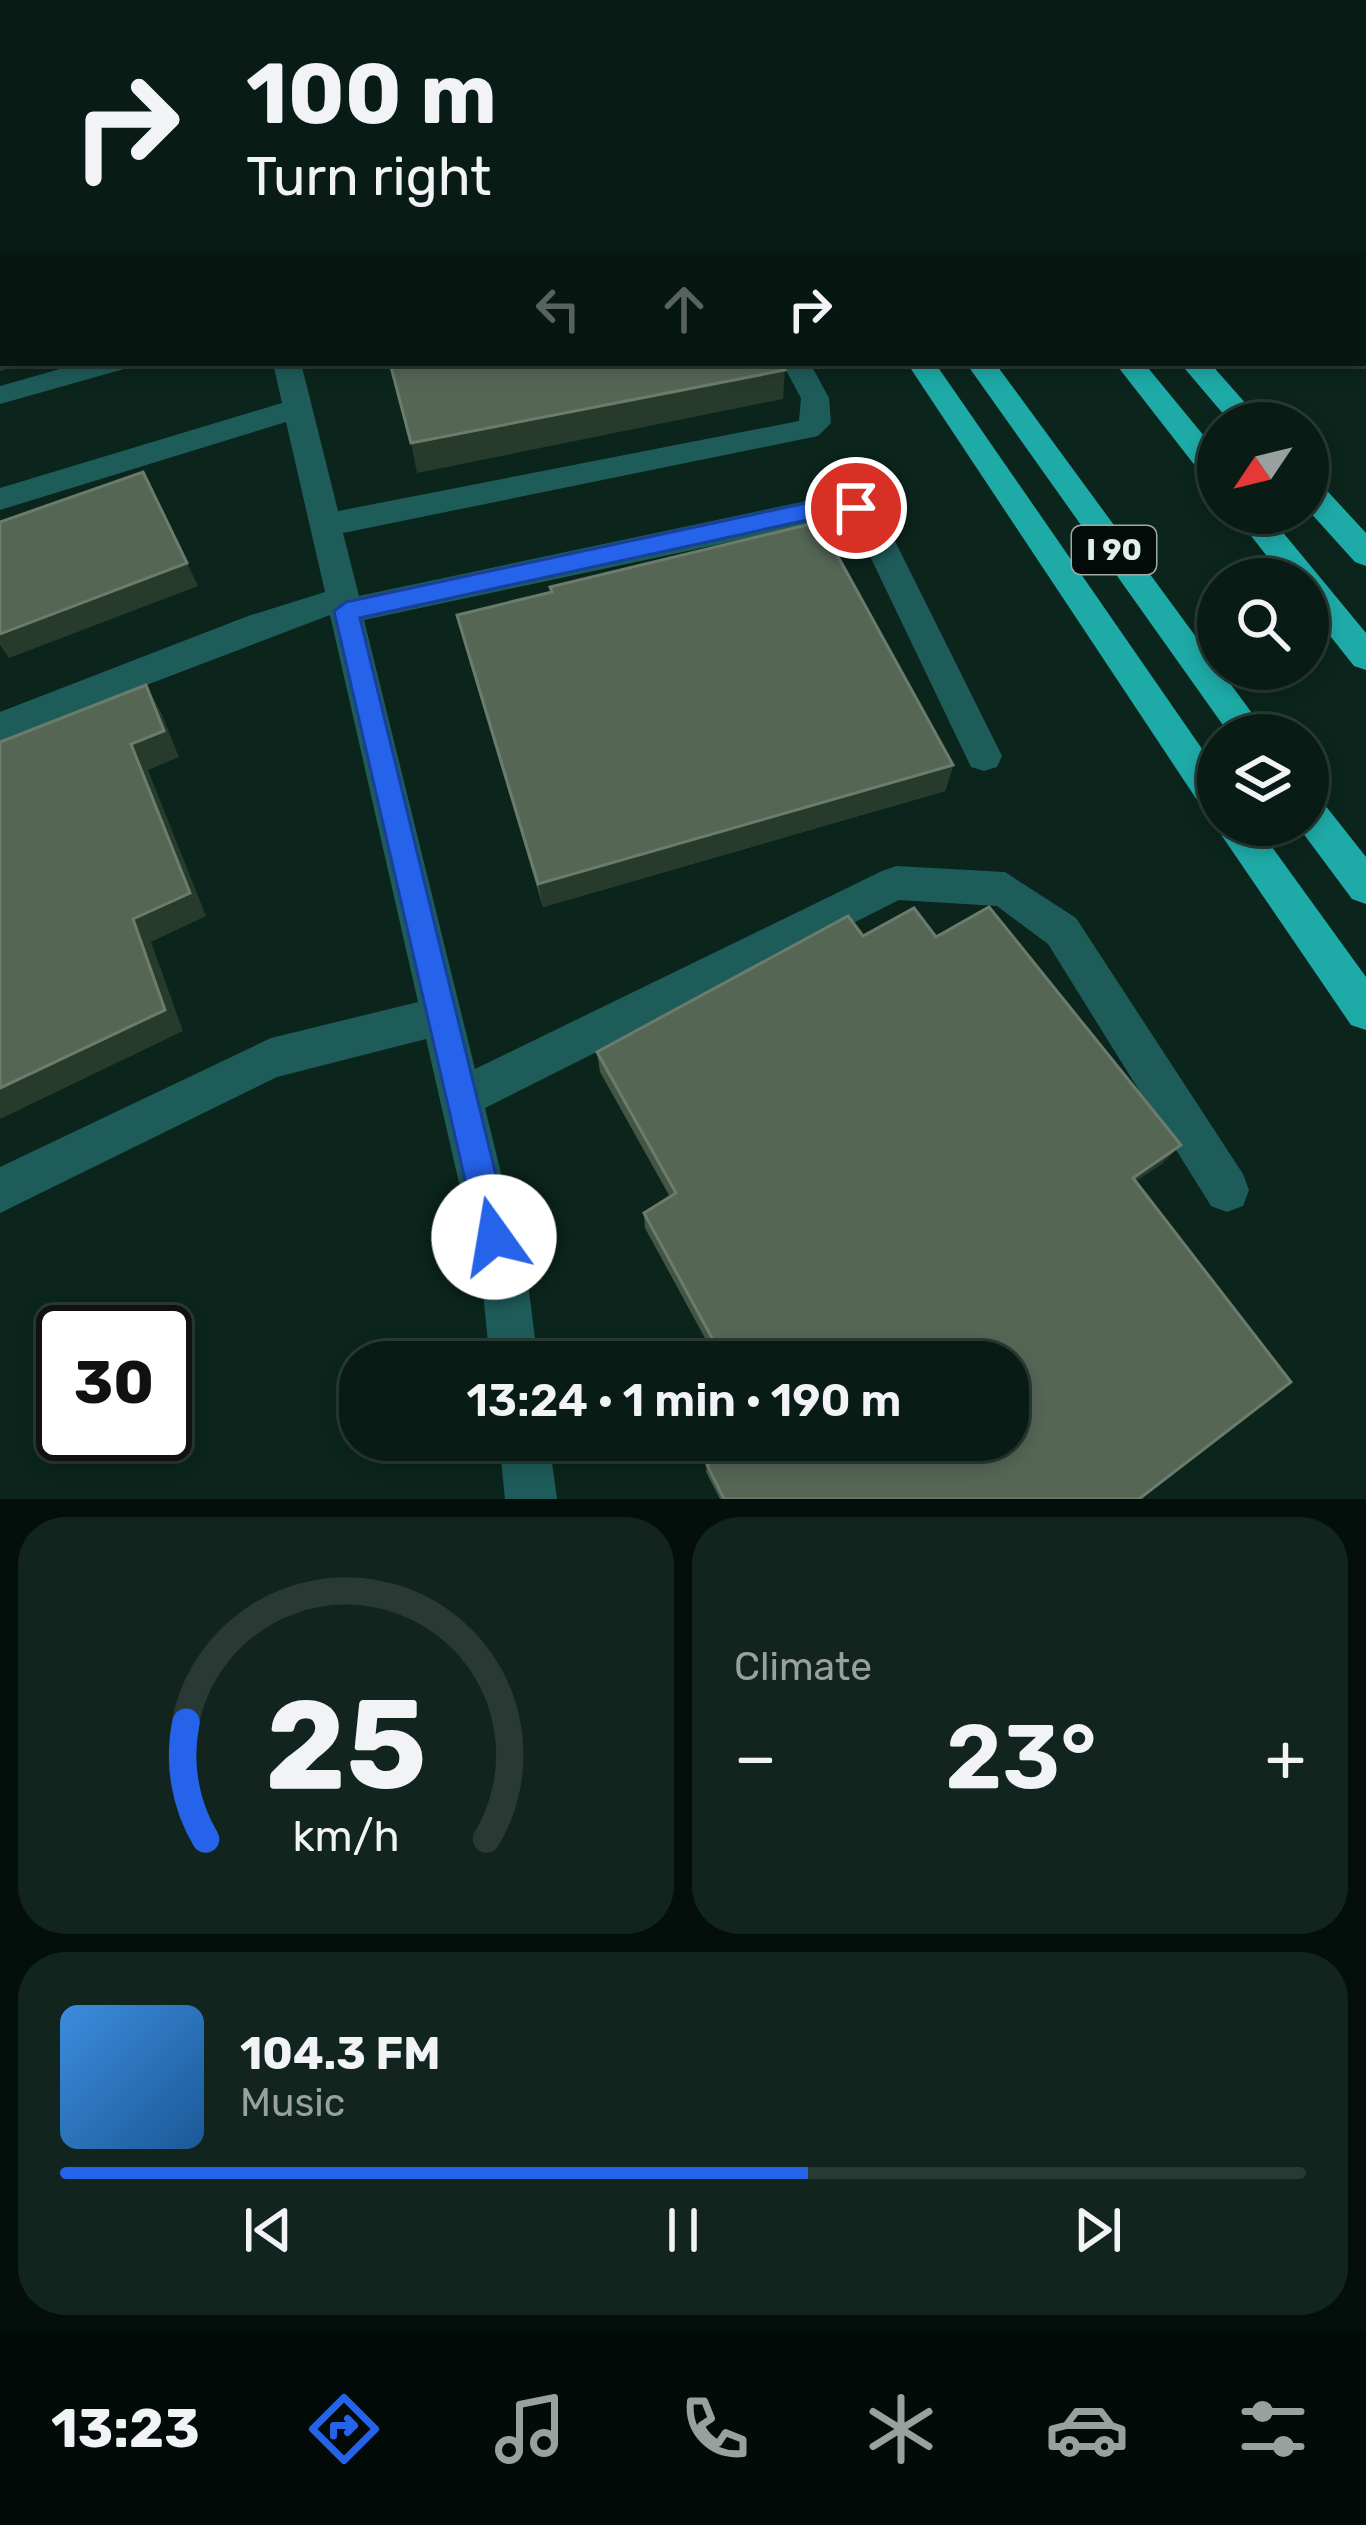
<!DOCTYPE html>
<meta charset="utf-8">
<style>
body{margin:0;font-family:Rubik,sans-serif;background:#11251e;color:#f1f3f6;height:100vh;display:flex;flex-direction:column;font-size:45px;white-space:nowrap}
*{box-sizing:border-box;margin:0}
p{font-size:39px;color:#98a1a0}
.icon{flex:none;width:66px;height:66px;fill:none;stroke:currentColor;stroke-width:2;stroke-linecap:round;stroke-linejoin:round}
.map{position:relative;height:1499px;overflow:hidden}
.sheet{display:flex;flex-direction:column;gap:18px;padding:18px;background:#040f0c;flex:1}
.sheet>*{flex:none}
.hud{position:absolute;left:0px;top:0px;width:1368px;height:366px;box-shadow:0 6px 18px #0003,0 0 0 3px #293a34;background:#081c15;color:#f1f3f6;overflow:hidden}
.needle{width:78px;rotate:235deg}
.buttons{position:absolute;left:1197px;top:402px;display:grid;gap:24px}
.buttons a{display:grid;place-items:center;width:132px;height:132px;border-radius:50%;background:#081c15;box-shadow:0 6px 18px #0003,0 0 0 3px #293a34;font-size:60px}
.speed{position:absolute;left:36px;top:1305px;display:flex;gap:24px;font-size:60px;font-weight:700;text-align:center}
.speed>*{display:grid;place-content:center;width:156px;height:156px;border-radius:50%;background:#081c15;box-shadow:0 6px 18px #0003,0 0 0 3px #293a34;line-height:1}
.speed .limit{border:6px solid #111;border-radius:18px;background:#fff;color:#111}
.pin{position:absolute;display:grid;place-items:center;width:102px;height:102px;color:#fff;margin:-51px;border:6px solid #fff;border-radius:50%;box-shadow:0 3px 12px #0007}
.me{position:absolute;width:132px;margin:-66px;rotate:347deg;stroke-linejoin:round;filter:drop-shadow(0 0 9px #0008)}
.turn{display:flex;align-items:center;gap:42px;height:252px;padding:0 48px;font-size:54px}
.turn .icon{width:156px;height:156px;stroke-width:2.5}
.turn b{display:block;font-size:84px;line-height:102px}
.lanes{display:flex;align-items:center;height:114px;padding:0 48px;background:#0003;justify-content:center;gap:60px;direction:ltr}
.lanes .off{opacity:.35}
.big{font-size:90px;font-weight:600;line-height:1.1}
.sheet .widget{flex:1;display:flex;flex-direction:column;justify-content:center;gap:18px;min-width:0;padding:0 42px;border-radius:48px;background:#11251e}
.sheet .dial{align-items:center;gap:0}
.dial svg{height:312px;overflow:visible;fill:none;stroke:#293a34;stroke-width:7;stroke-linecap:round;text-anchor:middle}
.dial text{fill:#f1f3f6;stroke:none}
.song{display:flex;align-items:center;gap:36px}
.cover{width:144px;height:144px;border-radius:18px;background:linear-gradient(135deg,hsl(210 70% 55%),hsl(210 70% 35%))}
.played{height:12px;border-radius:6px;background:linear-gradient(90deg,#2563eb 60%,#293a34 60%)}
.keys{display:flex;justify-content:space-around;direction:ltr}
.heat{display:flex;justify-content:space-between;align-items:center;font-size:66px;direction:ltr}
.sheet .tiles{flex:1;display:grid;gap:18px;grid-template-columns:1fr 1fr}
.widget:last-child{grid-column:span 2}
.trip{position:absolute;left:339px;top:1341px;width:690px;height:120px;border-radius:48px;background:#081c15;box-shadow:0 6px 18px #0003,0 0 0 3px #293a34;font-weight:600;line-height:120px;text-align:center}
.menu{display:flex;height:192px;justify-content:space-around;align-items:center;background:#030b08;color:#98a1a0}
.menu .icon{width:84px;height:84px}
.menu .active{color:#2563eb}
.menu b{font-size:54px;color:#f1f3f6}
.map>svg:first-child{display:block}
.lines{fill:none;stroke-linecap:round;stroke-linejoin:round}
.minor{fill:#1e5c5a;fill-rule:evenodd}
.highway{fill:#1eaba8;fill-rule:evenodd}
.wall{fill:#455543}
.shaded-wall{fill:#273b2c}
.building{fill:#566655;stroke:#6b7b6c;stroke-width:3}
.route{fill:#2563eb;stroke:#184099;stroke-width:3}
.labels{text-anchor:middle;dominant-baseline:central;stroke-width:12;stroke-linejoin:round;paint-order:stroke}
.shield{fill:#030c08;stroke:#9eaca6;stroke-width:3}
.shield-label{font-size:30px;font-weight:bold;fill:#e1f1ea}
</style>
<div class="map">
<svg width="1366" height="1499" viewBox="0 0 1366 1499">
<rect width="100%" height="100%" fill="#0b251c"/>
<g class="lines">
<g class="minor">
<path d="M3,0H23V3L3,4Z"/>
<path d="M589,0H609L610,3H590Z"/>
<path d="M1075,0H1096L1098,3H1077Z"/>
<path d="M81,363H128L124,369L0,404V386Z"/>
<path d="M273,363H301L338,511L799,421L801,398L782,363H810L829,398L831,423L818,436L343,533L359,596L839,494C860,498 873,502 885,521L1002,756L997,767L984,771L971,767L856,527L847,517L364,620L475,1069L882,871L896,866L1005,872L1076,918L1243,1174L1249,1190L1243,1206L1227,1212L1211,1206L1048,944L997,906L899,900L485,1108L528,1283L538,1362H490L482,1283L426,1039L277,1077L0,1213V1167L271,1038L418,1002L330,615L0,741V712L248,616L325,592L286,422L0,510V488L282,403Z"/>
<path d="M499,1440H549L557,1499H505Z"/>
</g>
<g class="highway">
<path d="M722,0H742L744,3H724Z"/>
<path d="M838,0H858L860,3H840Z"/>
<path d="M907,363H935L1218,772V817L1205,812Z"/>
<path d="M966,363H995L1268,735H1230Z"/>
<path d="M1115,363H1144L1218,453V485L1207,481Z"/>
<path d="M1180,363H1210L1263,423H1231Z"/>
<path d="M1308,479L1319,482L1366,533V566L1355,562L1308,510Z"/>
<path d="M1233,513H1267L1366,633V670L1354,666L1308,608V579H1285Z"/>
<path d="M1308,795L1321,800L1366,857V904L1352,899L1297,825H1308Z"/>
<path d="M1218,821L1256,825L1366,977V1030L1351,1025L1222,836Z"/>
</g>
</g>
<g class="wall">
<path d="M457,615L953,765L945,791L543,907L464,643Z"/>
<path d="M863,936L936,937L1163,1163L1136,1181L1139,1499H720L706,1472L707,1465L1008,1362H718L645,1228L644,1213L670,1197L600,1072L597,1052Z"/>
</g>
<g class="shaded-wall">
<path d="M3,186V219L0,220V187Z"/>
<path d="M3,335V363H24L0,371V336Z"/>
<path d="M785,370L783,399L417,473L411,443Z"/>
<path d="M187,563L198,586L9,658L0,645V634Z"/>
<path d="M146,685L161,712L179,757L148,770L206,916L151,942L183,1031L0,1119V1088L133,919L131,744Z"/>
<path d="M953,765L945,791L543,907L538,884Z"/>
<path d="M1181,1145L1163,1163L1117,1194L1133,1178Z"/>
</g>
<g class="building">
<path d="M488,0H560L562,3H466Z"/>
<path d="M3,62V186L0,187V63Z"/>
<path d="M3,206V335L0,336V207Z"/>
<path d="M390,363H781L785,370L411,443Z"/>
<path d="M143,472L187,563L0,634V522Z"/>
<path d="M819,522L953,765L538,884L457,615L552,592L550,587Z"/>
<path d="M146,685L164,731L131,744L190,893L133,919L165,1010L0,1088V742Z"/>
<path d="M989,907L1181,1145L1133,1178L1291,1382L1139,1499H724L707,1465L743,1440H1008V1362H725L644,1213L676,1193L597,1052L848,916L863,936L914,908L936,937Z"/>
</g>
<path class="route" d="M839,496L868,508L856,517L839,513L360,618L511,1237L506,1249L494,1254L481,1249L334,611L346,602Z"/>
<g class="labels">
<rect class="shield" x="1072" y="526" width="84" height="48" rx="9"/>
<g class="shield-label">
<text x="1114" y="550">I 90</text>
</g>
</g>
</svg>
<div class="buttons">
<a><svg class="needle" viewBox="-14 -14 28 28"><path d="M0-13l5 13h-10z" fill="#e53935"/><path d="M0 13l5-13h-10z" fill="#98a1a0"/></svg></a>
<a><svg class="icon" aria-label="search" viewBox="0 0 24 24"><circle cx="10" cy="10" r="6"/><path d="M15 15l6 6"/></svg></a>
<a><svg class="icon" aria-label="layers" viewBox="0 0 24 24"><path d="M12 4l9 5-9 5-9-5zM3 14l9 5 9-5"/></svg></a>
</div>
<div class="speed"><div class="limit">30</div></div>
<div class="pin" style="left:856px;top:508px;background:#d93025"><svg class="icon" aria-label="arrive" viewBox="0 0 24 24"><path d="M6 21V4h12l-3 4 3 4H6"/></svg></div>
<svg class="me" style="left:494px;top:1237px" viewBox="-20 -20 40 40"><circle r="19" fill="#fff"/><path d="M0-13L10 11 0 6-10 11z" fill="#2563eb"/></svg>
<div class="trip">13:24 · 1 min · 190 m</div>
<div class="hud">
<div class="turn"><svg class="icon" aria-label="right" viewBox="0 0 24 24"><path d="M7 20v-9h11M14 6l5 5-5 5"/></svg><div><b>100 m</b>Turn right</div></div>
<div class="lanes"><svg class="icon off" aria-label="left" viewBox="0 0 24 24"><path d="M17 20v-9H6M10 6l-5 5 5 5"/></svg><svg class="icon off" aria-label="ahead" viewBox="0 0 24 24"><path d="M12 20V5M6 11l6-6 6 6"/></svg><svg class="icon" aria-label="right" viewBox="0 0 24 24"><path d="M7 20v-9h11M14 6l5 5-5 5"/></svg></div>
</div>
</div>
<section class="sheet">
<div class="tiles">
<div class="widget dial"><svg viewBox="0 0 100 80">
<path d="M14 69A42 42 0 1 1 86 69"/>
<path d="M14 69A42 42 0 0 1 9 39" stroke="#2563eb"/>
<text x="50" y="56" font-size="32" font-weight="700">25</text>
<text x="50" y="72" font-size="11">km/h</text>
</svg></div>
<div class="widget"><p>Climate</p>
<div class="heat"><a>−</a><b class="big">23°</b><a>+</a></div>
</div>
<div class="widget">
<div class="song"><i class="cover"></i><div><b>104.3 FM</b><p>Music</p></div></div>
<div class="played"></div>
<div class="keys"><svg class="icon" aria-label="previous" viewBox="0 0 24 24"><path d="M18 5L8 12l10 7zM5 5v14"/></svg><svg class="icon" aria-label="pause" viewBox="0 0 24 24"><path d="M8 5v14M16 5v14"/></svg><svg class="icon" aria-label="next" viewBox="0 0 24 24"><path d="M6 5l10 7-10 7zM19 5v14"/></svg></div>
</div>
</div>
</section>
<nav class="menu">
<b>13:23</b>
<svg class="icon active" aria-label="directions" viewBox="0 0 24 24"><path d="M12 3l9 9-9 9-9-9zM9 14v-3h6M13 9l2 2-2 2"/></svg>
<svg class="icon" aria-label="music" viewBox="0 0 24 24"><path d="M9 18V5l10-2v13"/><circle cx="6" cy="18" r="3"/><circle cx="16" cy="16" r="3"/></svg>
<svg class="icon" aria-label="phone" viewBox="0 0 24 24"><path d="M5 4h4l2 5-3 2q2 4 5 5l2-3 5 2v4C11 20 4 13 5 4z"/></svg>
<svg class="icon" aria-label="climate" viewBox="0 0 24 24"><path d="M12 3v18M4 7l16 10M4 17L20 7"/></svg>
<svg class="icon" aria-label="car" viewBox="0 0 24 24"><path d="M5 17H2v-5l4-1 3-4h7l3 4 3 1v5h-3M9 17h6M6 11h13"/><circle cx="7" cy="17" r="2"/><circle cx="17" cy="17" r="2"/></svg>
<svg class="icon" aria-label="filters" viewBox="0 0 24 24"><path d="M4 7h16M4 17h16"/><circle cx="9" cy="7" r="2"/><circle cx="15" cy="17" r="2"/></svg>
</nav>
